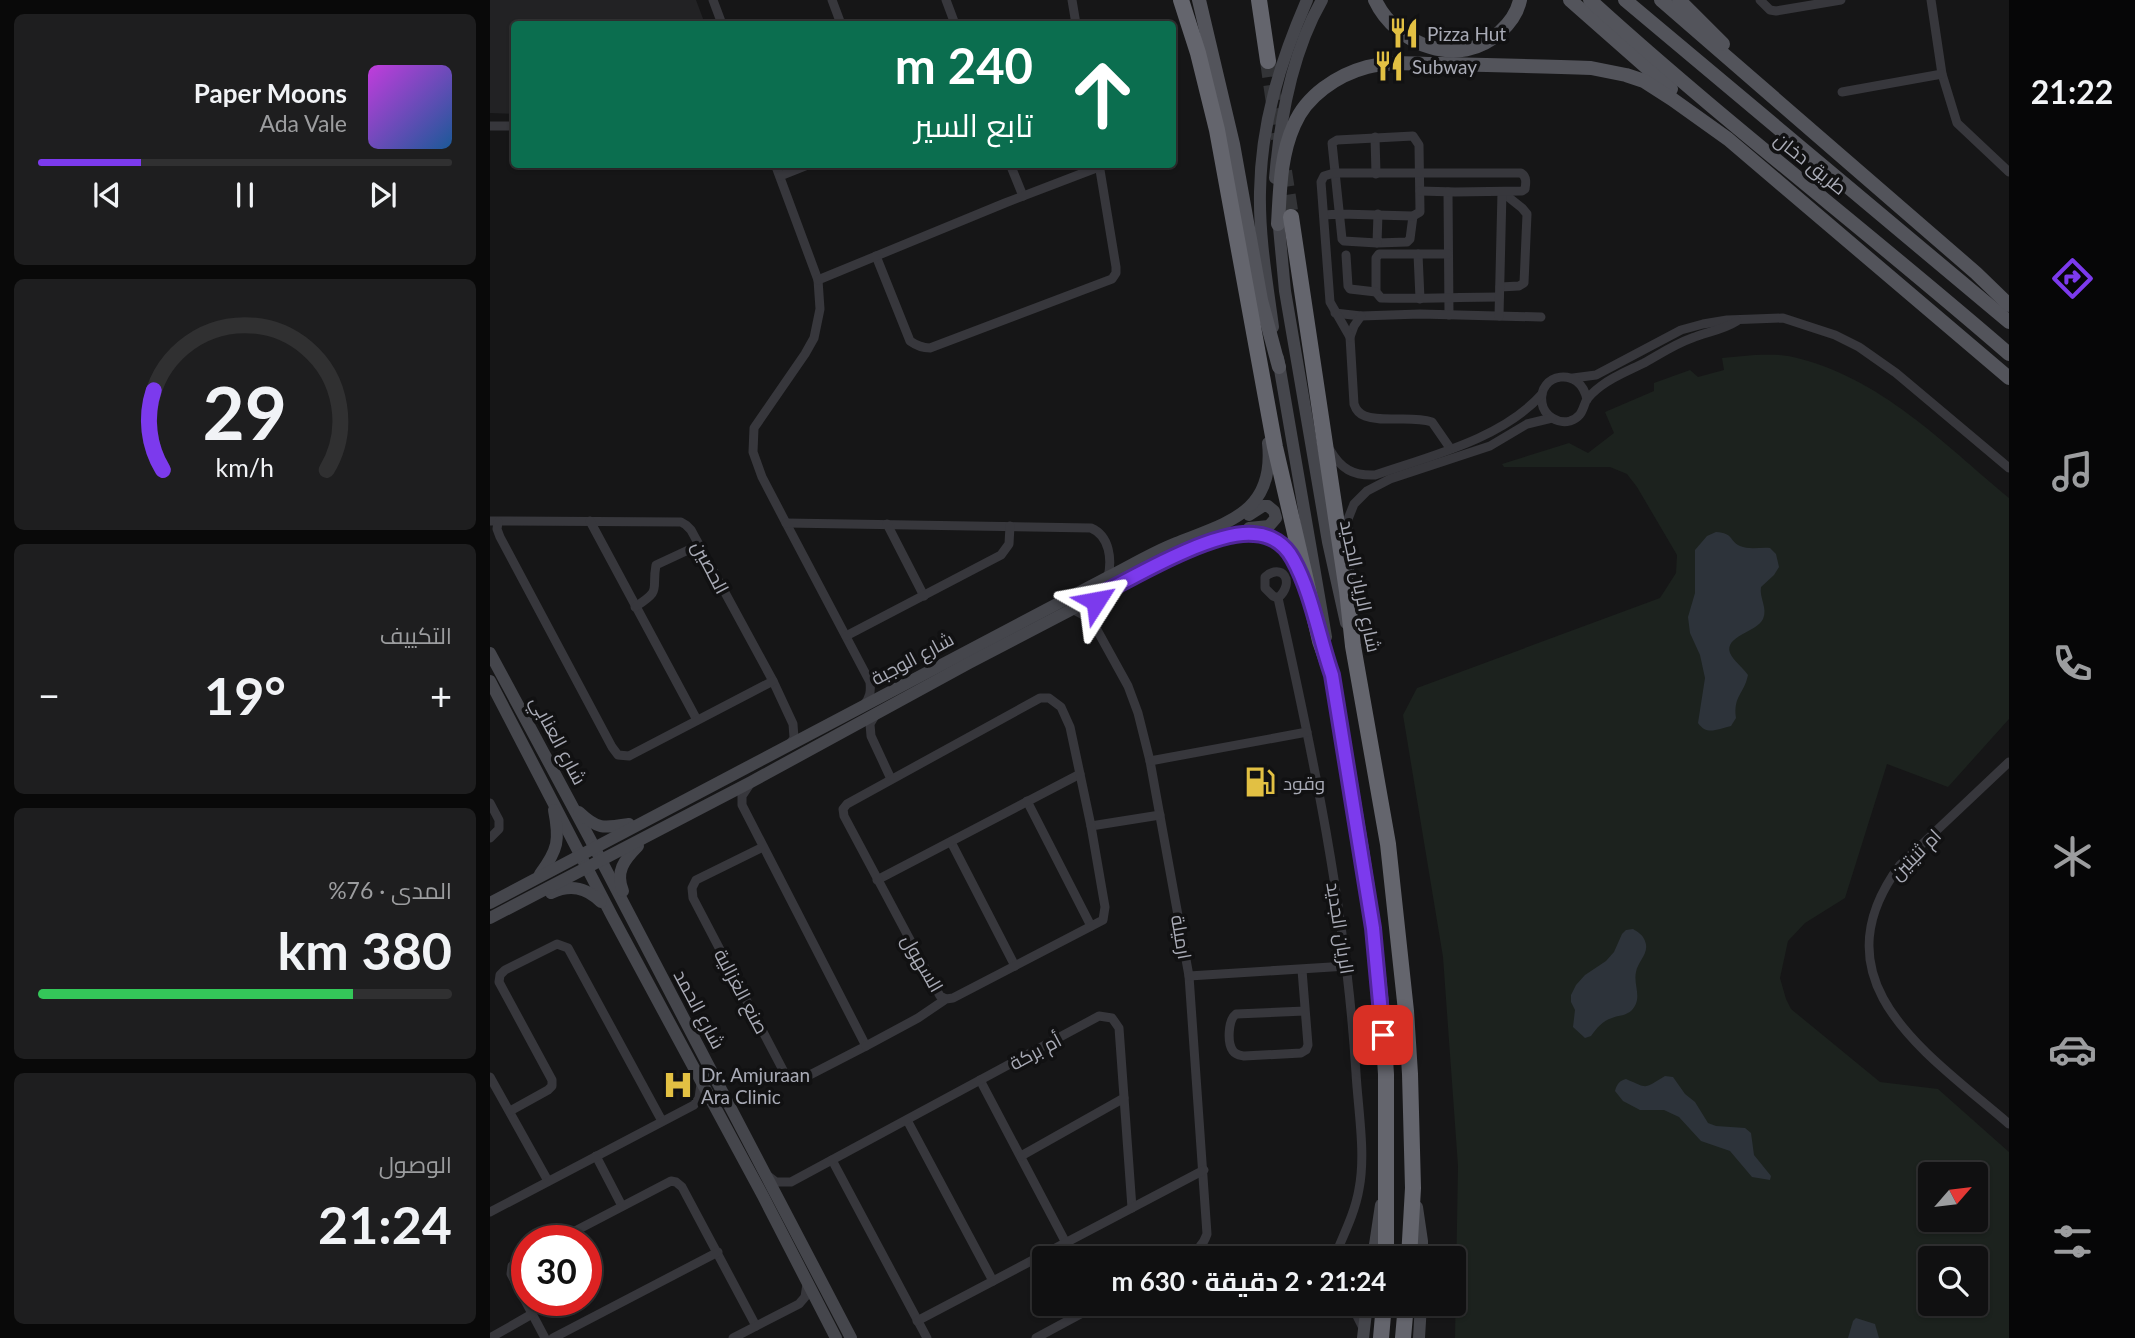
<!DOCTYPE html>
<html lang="ar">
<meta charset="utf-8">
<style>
body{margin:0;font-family:Lato,Cairo,sans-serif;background:#1e1e1f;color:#f1f3f6;direction:rtl;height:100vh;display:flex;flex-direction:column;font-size:26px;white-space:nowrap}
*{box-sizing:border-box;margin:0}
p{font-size:23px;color:#9c9d9f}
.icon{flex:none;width:38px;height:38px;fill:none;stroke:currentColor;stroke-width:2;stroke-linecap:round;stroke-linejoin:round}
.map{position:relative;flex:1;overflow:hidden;direction:ltr}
.drawer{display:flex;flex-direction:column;gap:14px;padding:14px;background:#090909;width:490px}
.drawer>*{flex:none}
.banner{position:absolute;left:21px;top:21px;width:665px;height:147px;border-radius:7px;box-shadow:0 2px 5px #0004,0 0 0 2px #303031;direction:rtl;background:#0b6e4f;color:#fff;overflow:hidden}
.needle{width:46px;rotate:62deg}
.tools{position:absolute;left:1428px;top:1162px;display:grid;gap:14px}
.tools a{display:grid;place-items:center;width:70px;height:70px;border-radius:7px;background:#101011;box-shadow:0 2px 5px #0004,0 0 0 2px #303031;font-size:35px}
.speed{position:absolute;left:21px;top:1225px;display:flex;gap:14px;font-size:35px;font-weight:700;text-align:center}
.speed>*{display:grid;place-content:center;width:91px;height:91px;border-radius:50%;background:#101011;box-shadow:0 2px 5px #0004,0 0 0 2px #303031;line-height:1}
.speed .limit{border:10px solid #d22;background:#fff;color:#111}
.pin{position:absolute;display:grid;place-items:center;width:60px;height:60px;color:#fff;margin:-30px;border-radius:14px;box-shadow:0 4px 10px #0006}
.me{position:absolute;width:77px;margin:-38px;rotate:56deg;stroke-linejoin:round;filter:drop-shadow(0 0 5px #0008)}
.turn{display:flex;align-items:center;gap:24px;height:147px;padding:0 28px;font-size:32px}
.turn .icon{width:91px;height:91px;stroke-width:2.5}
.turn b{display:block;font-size:49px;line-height:60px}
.big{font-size:52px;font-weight:700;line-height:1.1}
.drawer .card{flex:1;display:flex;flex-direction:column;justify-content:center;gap:10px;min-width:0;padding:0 24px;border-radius:10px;background:#1e1e1f}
.drawer .dial{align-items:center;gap:0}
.dial svg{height:182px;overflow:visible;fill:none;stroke:#303031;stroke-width:7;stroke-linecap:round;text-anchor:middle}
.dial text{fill:#f1f3f6;stroke:none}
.song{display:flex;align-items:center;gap:21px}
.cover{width:84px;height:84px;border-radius:10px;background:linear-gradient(135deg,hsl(290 70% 55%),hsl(210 70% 35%))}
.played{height:7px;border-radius:4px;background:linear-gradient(90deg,#7c3aed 25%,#303031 25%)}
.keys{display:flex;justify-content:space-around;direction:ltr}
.heat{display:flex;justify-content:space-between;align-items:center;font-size:38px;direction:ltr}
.charge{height:10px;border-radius:5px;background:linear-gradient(90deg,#34c759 76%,#303031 0)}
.trip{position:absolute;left:542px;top:1246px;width:434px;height:70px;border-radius:7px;background:#101011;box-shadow:0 2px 5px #0004,0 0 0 2px #303031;font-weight:700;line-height:70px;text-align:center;direction:rtl}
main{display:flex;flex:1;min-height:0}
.dock{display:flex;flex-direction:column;width:126px;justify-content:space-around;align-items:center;background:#060607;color:#9c9d9f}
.dock .icon{width:49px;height:49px}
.dock .current{color:#7c3aed}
.dock b{font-size:32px;color:#f1f3f6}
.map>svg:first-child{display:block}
.built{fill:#222224}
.green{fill:#1c221e;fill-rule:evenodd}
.water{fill:#2d333a}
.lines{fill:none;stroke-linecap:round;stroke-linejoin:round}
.highway-tunnel{stroke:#333437;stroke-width:16;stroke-dasharray:16 8;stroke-linecap:butt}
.street{stroke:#37373c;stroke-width:9}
.secondary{stroke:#45464c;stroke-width:12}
.primary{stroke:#53545b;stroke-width:14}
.highway{stroke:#64656d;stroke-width:16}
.route-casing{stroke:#51269a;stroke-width:18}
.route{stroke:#7c3aed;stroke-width:12}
.labels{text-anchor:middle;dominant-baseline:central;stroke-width:7;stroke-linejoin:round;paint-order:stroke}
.poi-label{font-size:19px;fill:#a9abb6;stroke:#111112;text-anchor:start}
.street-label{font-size:19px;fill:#a9abb6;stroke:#111112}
</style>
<main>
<nav class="dock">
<b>21:22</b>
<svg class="icon current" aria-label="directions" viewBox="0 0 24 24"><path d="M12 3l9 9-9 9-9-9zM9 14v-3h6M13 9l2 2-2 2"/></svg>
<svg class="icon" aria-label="music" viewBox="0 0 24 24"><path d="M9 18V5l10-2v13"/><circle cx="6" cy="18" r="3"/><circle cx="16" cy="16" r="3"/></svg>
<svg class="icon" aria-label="phone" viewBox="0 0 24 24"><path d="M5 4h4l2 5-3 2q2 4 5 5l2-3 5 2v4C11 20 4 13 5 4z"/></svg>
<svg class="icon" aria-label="climate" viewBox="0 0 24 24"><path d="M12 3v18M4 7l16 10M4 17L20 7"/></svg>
<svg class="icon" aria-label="car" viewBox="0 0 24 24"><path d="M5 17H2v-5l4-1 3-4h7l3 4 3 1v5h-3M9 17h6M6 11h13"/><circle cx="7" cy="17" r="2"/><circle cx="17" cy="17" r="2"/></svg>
<svg class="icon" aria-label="filters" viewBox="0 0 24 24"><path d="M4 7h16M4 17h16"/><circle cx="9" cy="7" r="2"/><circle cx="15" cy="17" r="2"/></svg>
</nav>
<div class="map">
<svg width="1519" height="1338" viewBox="0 0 1519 1338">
<rect width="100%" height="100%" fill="#161617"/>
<path class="built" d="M0,0H206L215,24H24V114L0,113Z"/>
<path class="green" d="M1265,355C1278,355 1291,354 1303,357C1390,377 1453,443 1519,498V719L1458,787L1397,764L1355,898L1315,923L1298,941L1290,978L1296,999L1301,1009L1390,1082L1448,1089L1519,1152V1338H965L968,1166L953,957L913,715L927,688L1170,598L1186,573L1187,555L1147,487L1137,474L1120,467H1014L1012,464L1079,443L1098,453L1124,433L1115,412L1164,391V383L1200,370L1208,377L1234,370L1232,358ZM1440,1174H1486V1220H1440ZM1440,1258H1486V1304H1440Z"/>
<g class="water">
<path d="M1226,532C1244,533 1239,541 1250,546C1259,550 1271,547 1280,548L1286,554L1289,567L1284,575L1271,587C1269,598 1278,608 1273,619C1267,632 1234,636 1240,653C1243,660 1253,668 1258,675C1254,694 1243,696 1246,718L1241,726C1227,729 1217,736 1208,723L1215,678L1210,655L1200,633L1198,617L1205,593V550L1217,536Z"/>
<path d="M1143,929C1148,932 1153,935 1155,941C1160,953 1148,961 1146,972C1143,985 1153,998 1142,1010C1136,1016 1129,1015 1122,1018C1112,1021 1107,1028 1101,1036L1095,1038L1083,1027L1085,1010L1081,1002V995L1086,985L1095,975L1116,961L1124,952L1132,934L1136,930Z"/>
<path d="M1175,1076L1183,1077L1195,1094L1205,1102L1218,1123L1226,1126L1255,1128L1261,1133L1264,1155L1281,1176L1280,1180L1262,1177L1240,1151L1211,1141L1189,1117L1174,1110H1150L1133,1101L1125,1091C1127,1084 1129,1081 1136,1079C1159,1089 1153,1089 1175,1076Z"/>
<path d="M1366,1318L1385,1324L1389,1338H1358L1363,1321Z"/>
</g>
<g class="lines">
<g class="highway-tunnel">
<path d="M778,61L789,139"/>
<path d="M794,171L801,217"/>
</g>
<g class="street">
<path d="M223,0L232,24"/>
<path d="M342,0L351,24"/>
<path d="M456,0L465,24"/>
<path d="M582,0L586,24"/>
<path d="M1270,0L1280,10L1286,11L1351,0"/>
<path d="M1441,0L1452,74L1467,123L1519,172"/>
<path d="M1352,92L1452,74"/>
<path d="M0,126H24"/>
<path d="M885,137L886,174"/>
<path d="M285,164L328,280L330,309L324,338L315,354L264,428L263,452L272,477L296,523L380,682C381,692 380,697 374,705"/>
<path d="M520,164L533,196"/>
<path d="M290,176L320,164"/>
<path d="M958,192L959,315"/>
<path d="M888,214L887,243L917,242L920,239L923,216"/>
<path d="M834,215L850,214L923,216L930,212L929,145L923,136L847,140L842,143L852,239L854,241L887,243"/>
<path d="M928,254L930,299"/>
<path d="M958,254H889L886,258V292L891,298C930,299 970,297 1009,297"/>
<path d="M856,255L858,286L860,289L886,292"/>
<path d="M386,256L420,341C427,346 432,348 440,348L622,279L626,273V267L609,164"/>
<path d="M328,280L515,203L609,167"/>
<path d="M1010,287L1029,286L1034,283L1037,214L1032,208L1012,192"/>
<path d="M845,313L871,316L930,314L1051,317"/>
<path d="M871,316L864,326L860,337L864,404C866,410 869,414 875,416C894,423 920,415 942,422L960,448"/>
<path d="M1009,316L1012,192"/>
<path d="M860,337L840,302L831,182L834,176L844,173H1031C1037,177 1036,183 1035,189L1032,191L965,192L930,191"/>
<path d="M1083,378L1106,375L1191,330L1213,324L1237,320L1293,318L1345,335L1369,347L1406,373L1519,468"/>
<path d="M1097,400C1091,365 1047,373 1052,403C1054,416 1068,424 1080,421C1092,417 1092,410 1096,401C1099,396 1107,389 1111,386C1124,376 1140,370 1154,363C1170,354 1185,344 1202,338C1217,332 1233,330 1247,321"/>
<path d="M840,450C851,469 863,476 885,475C940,456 1012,439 1052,394"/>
<path d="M0,521L191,522L196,525L201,530L283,681L303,724L304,738L299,745"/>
<path d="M100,521L207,720"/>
<path d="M8,522L7,529L10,537L122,747L128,755L139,756L283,681"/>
<path d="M296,523L601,528C620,536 622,560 618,577"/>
<path d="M397,524L434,596"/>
<path d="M860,568L858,519L864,504L877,491L900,479L1000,446L1037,424L1062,418"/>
<path d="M788,598C806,582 792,562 775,577V588L783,596L788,598C823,754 856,912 866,1073C868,1109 876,1154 869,1189C865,1213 853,1236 844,1258"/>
<path d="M145,607C173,589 161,591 166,565L209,545"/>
<path d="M582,609L601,619L638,686L648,713L660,761L699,976L717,1234C713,1246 706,1252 695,1258"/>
<path d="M601,619L606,601L610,595"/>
<path d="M356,636L511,555L519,544L520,526"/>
<path d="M386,714L380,724L381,736L401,779"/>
<path d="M660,761L817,732"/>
<path d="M1519,762L1410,865C1323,982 1438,1054 1519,1124"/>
<path d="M260,784L252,796V805L376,1046L312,1079H304L294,1072L203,898L202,888L206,880L273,847"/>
<path d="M537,801L601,926"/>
<path d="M0,803L9,820V829L0,838"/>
<path d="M601,826L670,815"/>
<path d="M461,842L525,966"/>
<path d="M387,880L590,774"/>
<path d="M812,970L818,1045L816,1050L811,1053L754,1056C749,1055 746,1055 743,1051C737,1043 738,1020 746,1014L815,1011"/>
<path d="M699,976L857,966"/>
<path d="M376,1046L428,1018L456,999L463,998L613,920L615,907L601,826L580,727L571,707L559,698H550L357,804L353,809L354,816L450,996L456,999"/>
<path d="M0,1077L58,1181"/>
<path d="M490,1080L576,1243"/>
<path d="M20,1111L58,1090L62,1086V1080L9,982L10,975L15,970L67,944L78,948L172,1121"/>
<path d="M417,1120L503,1281"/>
<path d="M106,1156L132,1206"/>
<path d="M531,1156L634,1098"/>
<path d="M342,1160L437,1338"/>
<path d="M277,1175L286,1182H301L609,1016L622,1018L629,1028L642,1208"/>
<path d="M0,1212L204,1105L209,1098L211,1084"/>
<path d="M66,1241L181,1181L186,1182L192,1187L266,1326"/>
<path d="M37,1256L22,1266L21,1274L55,1338"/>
<path d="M861,1304L874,1330"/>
<path d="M427,1321L714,1170"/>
<path d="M0,1338L42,1314"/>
<path d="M63,1338L228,1252"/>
<path d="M243,1338L309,1304L315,1297L317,1284"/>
<path d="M546,1338L609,1304"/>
</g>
<g class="secondary">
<path d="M785,178C790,119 802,52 832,0"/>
<path d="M788,217L795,291L838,542L856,623"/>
<path d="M783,327C777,282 769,237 770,192C771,124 790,62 817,0"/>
<path d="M788,358L836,637"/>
<path d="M759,528L779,526L786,518L784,511L778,506H773L759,515"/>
<path d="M0,653L100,839L361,1338"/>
<path d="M0,681L122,916L273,1196L346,1338"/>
<path d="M89,812C108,830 114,828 139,824"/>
<path d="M50,874C68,850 70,840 64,810"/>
<path d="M133,891C125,872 134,860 148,846"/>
<path d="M61,893C80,884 96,887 111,902"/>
<path d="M0,903L618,577C640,566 663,552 686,543C739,522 785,512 778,443"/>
<path d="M0,918L261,782L479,663L667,565L729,538L759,534L780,537L798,551L809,573"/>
<path d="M927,1207L932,1241V1258"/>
<path d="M883,1258L891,1205"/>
<path d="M873,1338L877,1304"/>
<path d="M929,1338L931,1304"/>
</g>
<g class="primary">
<path d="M709,0L743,144L771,300L789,367"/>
<path d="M885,0C906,45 970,70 1010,32C1020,23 1027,14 1030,0"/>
<path d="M1080,0L1181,89"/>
<path d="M1100,0C1235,123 1381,234 1519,354"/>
<path d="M1135,0L1519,322"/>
<path d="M1171,0L1486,273L1519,305"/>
<path d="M1189,0L1233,44"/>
<path d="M788,224C790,191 790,156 804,125C816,96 847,75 877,67C900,61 927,64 951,64C1001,65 1051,66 1101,68L1136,75L1154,81L1182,99L1238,139L1519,378"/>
</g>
<g class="highway">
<path d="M691,0L708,53L727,130L785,447L830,641L842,675L871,850L883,928L892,1015L896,1074V1258"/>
<path d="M769,0L778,61"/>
<path d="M801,217L857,591L863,646L898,844L916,1011L920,1074L923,1188L919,1258"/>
<path d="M891,1338L894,1304"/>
<path d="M913,1338L916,1304"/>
</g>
</g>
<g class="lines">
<g class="route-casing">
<path id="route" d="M606,601L611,594C647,575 724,530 764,534C781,535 795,544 803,559C822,593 829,638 842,675L883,928L893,1035"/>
</g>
<use href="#route" class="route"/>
</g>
<defs>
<g id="restaurant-bare" transform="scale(2.415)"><path d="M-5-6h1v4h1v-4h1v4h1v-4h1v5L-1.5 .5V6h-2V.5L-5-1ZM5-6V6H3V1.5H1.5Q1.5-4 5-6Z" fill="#e2c043" stroke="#111112" stroke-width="2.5" paint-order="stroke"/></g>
<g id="fuel-bare" transform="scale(2.415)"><path d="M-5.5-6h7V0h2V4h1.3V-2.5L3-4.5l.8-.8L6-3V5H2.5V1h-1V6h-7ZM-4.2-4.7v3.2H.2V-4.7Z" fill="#e2c043" stroke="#111112" stroke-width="2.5" paint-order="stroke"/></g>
<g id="hospital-bare" transform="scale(2.415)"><path d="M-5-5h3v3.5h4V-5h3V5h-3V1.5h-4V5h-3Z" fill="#e2c043" stroke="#111112" stroke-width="2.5" paint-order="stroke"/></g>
</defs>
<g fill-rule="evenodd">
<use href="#restaurant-bare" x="914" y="33"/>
<use href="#restaurant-bare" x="899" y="66"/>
<use href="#fuel-bare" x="770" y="782"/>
<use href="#hospital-bare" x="188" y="1085"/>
</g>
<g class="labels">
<g class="poi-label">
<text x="937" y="33">Pizza Hut</text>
<text x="922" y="66">Subway</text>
<text x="793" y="782">وقود</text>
<text x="211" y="1074">Dr. Amjuraan<tspan x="211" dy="22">Ara Clinic</tspan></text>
</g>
<g class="street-label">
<text transform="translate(1321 163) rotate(39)">طريق دخان</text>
<text transform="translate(221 567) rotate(62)">الحصين</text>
<text transform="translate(871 586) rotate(78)">شارع الريان الجديد</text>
<text transform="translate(422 658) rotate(-28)">شارع الوجبة</text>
<text transform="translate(69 740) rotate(62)">شارع العنابي</text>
<text transform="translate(1425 854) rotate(-45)">ام ثنيتين</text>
<text transform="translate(851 928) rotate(81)">الريان الجديد</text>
<text transform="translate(692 937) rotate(80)">ارميلة</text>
<text transform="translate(433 963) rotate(60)">السهول</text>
<text transform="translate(252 991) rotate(62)">صنع الغزالية</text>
<text transform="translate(210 1009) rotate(62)">شارع الحمد</text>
<text transform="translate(545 1051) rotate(-28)">أم بركة</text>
</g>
</g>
</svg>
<div class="tools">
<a><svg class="needle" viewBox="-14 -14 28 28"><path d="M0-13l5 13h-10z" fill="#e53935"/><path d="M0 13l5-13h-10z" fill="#9c9d9f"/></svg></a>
<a><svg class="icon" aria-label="search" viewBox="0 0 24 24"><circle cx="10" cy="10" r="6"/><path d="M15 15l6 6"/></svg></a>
</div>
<div class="speed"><div class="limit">30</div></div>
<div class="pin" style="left:893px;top:1035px;background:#d93025"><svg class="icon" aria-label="arrive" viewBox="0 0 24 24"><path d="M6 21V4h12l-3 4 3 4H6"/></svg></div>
<svg class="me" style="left:606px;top:601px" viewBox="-20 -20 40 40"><path d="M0-17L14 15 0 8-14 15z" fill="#7c3aed" stroke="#fff" stroke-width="4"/></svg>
<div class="trip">21:24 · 2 دقيقة · 630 m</div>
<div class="banner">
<div class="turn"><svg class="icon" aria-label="ahead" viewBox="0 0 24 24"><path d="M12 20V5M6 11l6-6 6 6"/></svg><div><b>240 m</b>تابع السير</div></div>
</div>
</div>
<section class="drawer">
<div class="card">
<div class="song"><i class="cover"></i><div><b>Paper Moons</b><p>Ada Vale</p></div></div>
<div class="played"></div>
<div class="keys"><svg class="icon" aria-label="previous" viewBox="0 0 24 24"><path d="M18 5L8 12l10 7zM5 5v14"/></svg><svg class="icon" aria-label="pause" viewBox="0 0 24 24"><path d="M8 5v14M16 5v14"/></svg><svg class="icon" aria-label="next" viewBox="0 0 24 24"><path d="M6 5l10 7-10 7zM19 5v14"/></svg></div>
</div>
<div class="card dial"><svg viewBox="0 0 100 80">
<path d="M14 69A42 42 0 1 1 86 69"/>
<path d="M14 69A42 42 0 0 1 10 34" stroke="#7c3aed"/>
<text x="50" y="56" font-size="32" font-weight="700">29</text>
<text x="50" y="72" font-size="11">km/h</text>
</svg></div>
<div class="card"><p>التكييف</p>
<div class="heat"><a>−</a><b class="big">19°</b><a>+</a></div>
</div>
<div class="card"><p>المدى · 76%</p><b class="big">380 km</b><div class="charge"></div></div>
<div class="card"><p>الوصول</p><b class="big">21:24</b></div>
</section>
</main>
